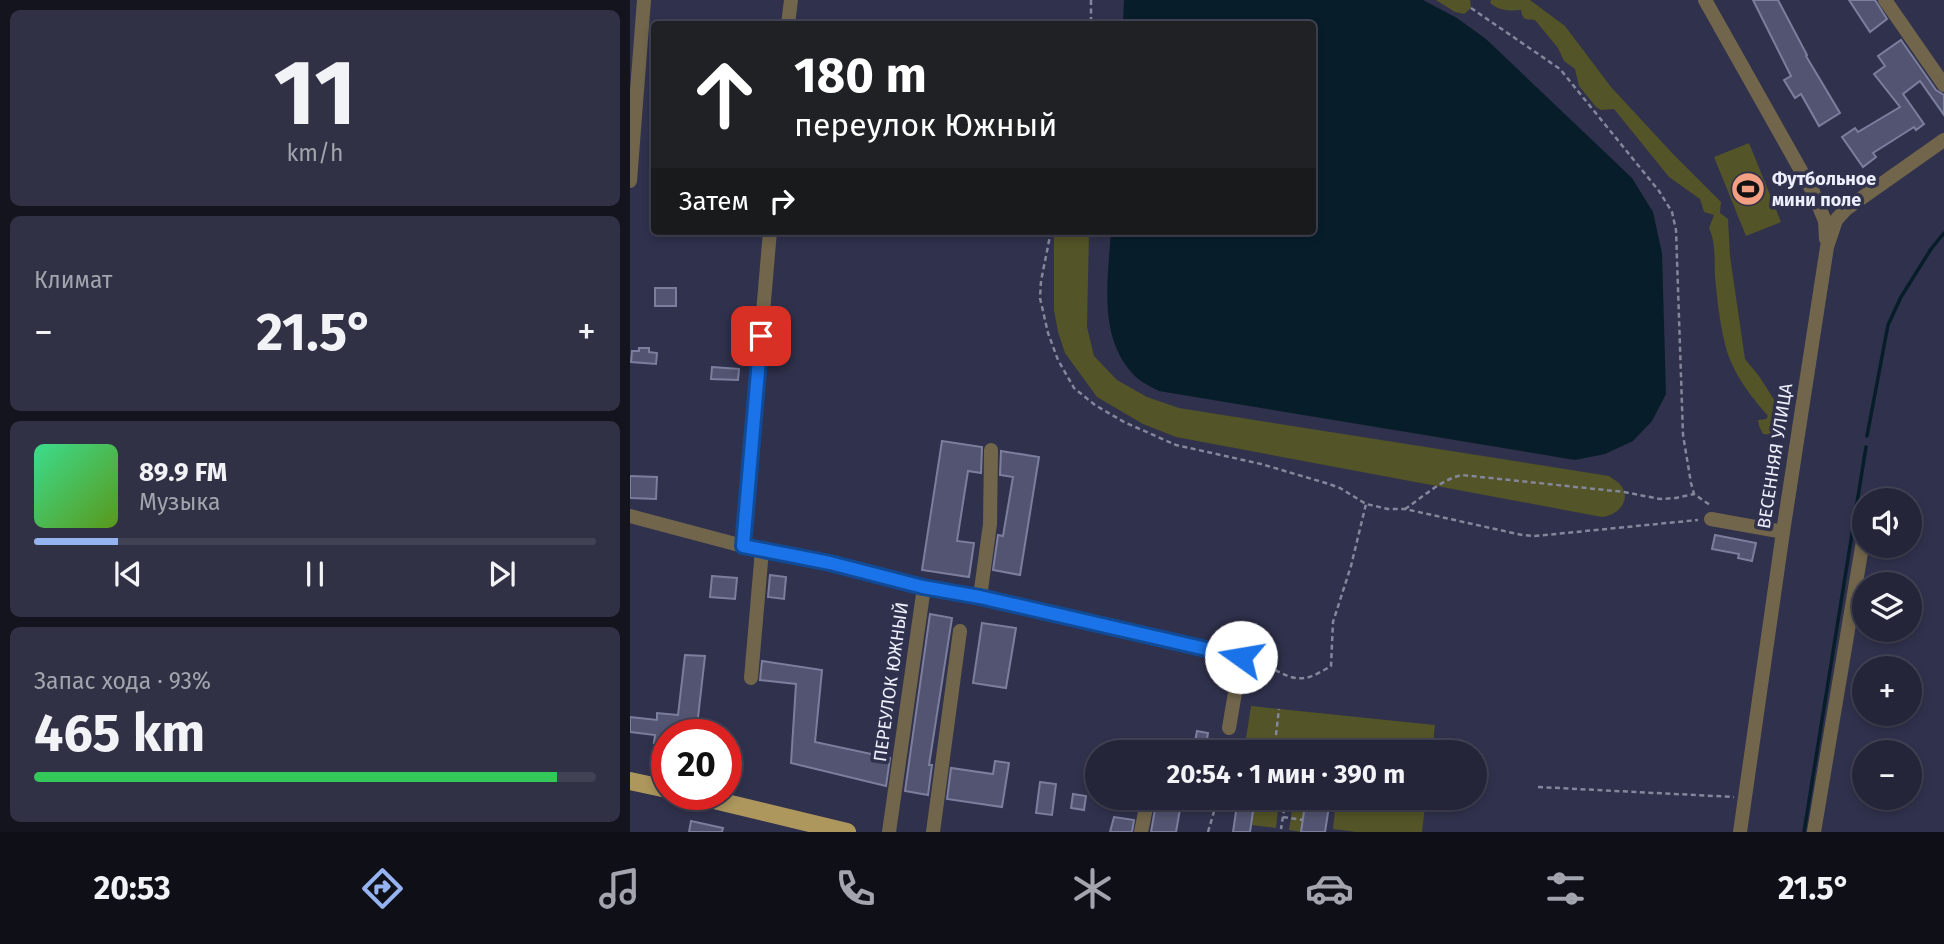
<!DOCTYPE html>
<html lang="ru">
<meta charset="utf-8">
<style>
body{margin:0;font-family:"Fira Sans",sans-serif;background:#303144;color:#f1f3f6;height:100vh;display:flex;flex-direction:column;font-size:26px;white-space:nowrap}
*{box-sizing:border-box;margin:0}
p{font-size:23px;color:#a3a5ae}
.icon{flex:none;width:38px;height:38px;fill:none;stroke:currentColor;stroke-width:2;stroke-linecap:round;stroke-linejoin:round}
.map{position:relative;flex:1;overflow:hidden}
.details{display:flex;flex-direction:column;gap:10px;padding:10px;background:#14141f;width:630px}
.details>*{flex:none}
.hud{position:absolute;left:21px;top:21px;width:665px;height:214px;border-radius:7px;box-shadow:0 4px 10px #0003,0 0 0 2px #414253;background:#202124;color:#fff;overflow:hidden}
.fabs{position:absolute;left:1222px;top:488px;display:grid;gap:14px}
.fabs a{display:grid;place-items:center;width:70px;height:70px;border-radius:50%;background:#242539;box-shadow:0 4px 10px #0003,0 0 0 2px #414253;font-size:35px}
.speed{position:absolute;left:21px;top:719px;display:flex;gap:14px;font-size:35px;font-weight:700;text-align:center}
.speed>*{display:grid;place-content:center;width:91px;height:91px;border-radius:50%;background:#242539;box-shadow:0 4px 10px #0003,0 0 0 2px #414253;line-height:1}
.speed .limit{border:10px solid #d22;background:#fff;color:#111}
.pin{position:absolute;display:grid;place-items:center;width:60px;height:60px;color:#fff;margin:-30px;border-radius:14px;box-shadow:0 4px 10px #0006}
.me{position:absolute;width:77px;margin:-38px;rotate:283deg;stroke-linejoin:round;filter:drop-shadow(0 0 5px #0008)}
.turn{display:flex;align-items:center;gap:24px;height:147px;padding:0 28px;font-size:32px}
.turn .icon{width:91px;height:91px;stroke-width:2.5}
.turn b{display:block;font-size:49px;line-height:60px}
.then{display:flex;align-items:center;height:66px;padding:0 28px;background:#0003;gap:14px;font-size:26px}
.big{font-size:52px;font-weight:700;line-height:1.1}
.details .widget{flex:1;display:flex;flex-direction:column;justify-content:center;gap:10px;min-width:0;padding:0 24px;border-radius:10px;background:#303144}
.details .dial{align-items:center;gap:0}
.dial b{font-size:91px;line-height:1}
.song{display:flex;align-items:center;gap:21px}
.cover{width:84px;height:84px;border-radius:10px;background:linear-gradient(135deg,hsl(150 70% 55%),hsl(90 70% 35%))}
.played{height:7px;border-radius:4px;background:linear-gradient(90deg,#95b2f1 15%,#414253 15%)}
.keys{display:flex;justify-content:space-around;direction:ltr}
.heat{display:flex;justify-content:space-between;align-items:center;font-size:38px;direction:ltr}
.charge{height:10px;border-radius:5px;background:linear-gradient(90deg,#34c759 93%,#414253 0)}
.trip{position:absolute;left:455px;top:740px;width:402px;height:70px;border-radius:35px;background:#242539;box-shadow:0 4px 10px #0003,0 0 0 2px #414253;font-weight:700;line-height:70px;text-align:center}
.menu{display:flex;height:112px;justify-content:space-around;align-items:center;background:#0e0f17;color:#a3a5ae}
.menu .icon{width:49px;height:49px}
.menu .active{color:#95b2f1}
.menu b{font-size:32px;color:#f1f3f6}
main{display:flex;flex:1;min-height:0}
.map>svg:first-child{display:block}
.green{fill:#535427}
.water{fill:#071e2a}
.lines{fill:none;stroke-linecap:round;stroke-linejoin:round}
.stream{stroke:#071e2a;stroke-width:3.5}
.building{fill:#525471;stroke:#7c7e9e;stroke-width:2}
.path{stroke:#84869b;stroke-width:2.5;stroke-dasharray:5 3.5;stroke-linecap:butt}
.minor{stroke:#71664b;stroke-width:14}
.major{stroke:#ad975d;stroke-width:18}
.route-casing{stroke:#114b97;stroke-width:18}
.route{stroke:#1a73e8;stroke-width:12}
.labels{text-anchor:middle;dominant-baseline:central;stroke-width:7;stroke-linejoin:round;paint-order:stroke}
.poi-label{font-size:18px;font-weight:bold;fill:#edeffd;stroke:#30314c;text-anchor:start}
.street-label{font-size:18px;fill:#edeffd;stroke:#30314c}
</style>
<main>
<section class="details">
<div class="widget dial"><b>11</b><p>km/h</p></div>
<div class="widget"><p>Климат</p>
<div class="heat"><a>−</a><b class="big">21.5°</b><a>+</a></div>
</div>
<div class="widget">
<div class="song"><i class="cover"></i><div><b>89.9 FM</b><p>Музыка</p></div></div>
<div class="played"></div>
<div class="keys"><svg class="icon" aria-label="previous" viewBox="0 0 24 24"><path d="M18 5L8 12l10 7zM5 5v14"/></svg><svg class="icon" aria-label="pause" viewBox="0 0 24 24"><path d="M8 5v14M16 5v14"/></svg><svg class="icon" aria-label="next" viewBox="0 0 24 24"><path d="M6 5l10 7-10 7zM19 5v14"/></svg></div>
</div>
<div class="widget"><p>Запас хода · 93%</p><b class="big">465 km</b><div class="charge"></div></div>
</section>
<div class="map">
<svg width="1314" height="832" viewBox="0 0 1314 832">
<rect width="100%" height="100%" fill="#30314c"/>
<g class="green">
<path d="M806,0H840L841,8L834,14L825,12Z"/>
<path d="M861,0H900L935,26L981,87L1043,154L1091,202L1090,213L1098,219L1100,256L1115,359L1129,376L1148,406L1149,434L1145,435L1133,434L1129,426L1128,420L1136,419L1138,416C1123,399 1106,377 1099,357C1091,335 1087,299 1085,276C1084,259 1086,243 1079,228L1084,215L1074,212L1070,199L1039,177L984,109L971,110L966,107L949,86L945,69L934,61L928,48L905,20L895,19L892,15L891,10C879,11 870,11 860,3Z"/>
<path d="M1119,143L1151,222L1116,236L1084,157Z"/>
<path d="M424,231H459L457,327L464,356L487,380L517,397L549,408L979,476C980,477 988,482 989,483C1003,498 990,515 972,517L546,437L513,424L467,397L435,353L428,332L424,310Z"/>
<path d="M621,706L805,725L802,752H614Z"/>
<path d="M664,798H676L671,832L659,830Z"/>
<path d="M683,798H796L792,832H726L703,829L706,801Z"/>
<path d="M624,806L648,810L646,828L621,825Z"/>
</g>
<path class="water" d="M494,0H793L827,18L856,39L1002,178L1023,212L1032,253L1036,394L1022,421L1003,441L975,454L945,460L529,391C522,387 512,383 506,377C467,339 478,280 481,231H682V24H493Z"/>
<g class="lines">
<g class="stream">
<path d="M1237,436L1258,325L1271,297L1301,249L1314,233"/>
<path d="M1174,832L1236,447"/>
</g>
</g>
<g class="building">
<path d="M1123,0H1148L1177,55L1176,56L1210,113L1189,126L1171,94L1165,98L1154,80L1161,76Z"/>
<path d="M1219,0H1245L1257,19L1240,32Z"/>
<path d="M1271,40L1306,90L1314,95V115L1290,81L1273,94L1294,124L1286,130L1284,127L1243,153L1246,157L1233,167L1212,137L1225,128L1228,132L1270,107L1244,74L1255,66L1248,56Z"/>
<rect x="25" y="288" width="21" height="18"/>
<path d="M9,348H19V352L27,353L26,364L1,362L2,351H9Z"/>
<path d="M82,367L109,369L108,380L81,379Z"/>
<path d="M312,441L352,447L351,473L338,471L327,541L344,543L339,577L292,570Z"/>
<path d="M371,451L409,457L390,575L363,570L368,535L373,536L383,477L370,475Z"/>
<path d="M0,476L27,477L26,499L0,498Z"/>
<path d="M1085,535L1126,543L1122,561L1108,558L1109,554L1082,549Z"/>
<path d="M140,575L156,577L154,599L138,597Z"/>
<path d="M82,576L107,578L105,599L80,597Z"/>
<path d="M300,614L322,618L299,765H302L298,795L275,791Z"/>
<path d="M352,623L386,628L376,688L343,683Z"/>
<path d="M55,655L75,656L66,735H37V744L24,743L25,735L0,732V717L27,720V713L48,715Z"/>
<path d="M132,661L192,670L185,742L260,758L256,786L161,763L166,684L130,680Z"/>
<path d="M567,731L578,733L575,752H563Z"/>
<path d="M498,740L539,748L538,752H496Z"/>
<path d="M365,761L379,763L372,807L317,799L321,768L363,774Z"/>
<path d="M410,782L426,784L422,815L406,813Z"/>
<path d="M443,794L456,796L454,810L441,808Z"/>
<path d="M527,798H552L546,832H521Z"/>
<path d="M608,798H625L620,832H603Z"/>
<path d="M676,798L700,800L695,832H671Z"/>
<path d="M484,817L504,820L502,832H480Z"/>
<path d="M61,821L93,828L92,832H59Z"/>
</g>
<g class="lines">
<g class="path">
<path d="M461,0V24"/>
<path d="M841,8L930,69L1029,191L1042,212L1046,230L1053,435L1061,483L1064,494L1080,505"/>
<path d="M421,231L411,281L410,298L418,333L428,360L444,388L465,405L494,422L546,445L631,464L699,484L710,488L736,504L758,509H775L892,535L905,536L1068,520"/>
<path d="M775,509C793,497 812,479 832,475L994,492L1030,499L1046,498L1064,494"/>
<path d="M622,660C641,664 655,681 675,678C683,677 694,670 701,666L703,622L721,566L736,504"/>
<path d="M644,752L649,709"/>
<path d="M908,787L1104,797"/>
<path d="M638,798V801L655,803L651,829"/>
<path d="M670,798H674"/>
<path d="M625,799L638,801"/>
<path d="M653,817L673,820"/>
<path d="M578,832L585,808"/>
</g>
<g class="minor">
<path d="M1075,0L1183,192L1195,221L1196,239"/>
<path d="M1255,0L1314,85"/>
<path d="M158,24L161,0"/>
<path d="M0,181L14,0"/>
<path d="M0,516L113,546L200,563L294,587L259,832"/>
<path d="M1081,519L1153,532"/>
<path d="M113,546L140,231"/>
<path d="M294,587L350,597L611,657L599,728"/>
<path d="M350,597L360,524L361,450"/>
<path d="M121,678L132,550"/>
<path d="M303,832L330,631"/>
<path d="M511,832L518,798"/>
<path d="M1110,832L1153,532L1197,247L1206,220L1216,209L1314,140"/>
<path d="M1184,832L1234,535"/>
</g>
<g class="major">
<path d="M0,781L37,789"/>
<path d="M59,794L217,832"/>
</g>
</g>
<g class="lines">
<g class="route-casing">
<path id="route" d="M131,336L113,546L200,563L293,587L350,597L611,657"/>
</g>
<use href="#route" class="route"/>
</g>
<defs>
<g id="stadium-disc" transform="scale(1.75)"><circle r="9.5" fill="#f39f82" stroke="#30314c"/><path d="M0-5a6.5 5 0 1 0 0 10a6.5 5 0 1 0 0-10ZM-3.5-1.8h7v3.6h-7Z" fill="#111"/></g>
</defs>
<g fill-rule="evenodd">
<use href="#stadium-disc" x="1118" y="189"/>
</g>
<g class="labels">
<g class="poi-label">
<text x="1142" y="179">Футбольное<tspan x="1142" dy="21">мини поле</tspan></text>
</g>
<g class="street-label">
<text transform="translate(1145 456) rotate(-81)">ВЕСЕННЯЯ УЛИЦА</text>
<text transform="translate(261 682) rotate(-82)">ПЕРЕУЛОК ЮЖНЫЙ</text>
</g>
</g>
</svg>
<div class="fabs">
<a><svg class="icon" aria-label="sound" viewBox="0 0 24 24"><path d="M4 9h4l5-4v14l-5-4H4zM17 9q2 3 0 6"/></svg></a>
<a><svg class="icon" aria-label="layers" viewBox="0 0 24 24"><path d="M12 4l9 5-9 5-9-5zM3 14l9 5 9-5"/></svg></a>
<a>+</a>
<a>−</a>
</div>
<div class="speed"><div class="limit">20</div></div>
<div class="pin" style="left:131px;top:336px;background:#d93025"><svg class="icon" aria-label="arrive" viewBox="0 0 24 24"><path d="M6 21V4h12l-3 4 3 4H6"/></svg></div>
<svg class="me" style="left:611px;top:657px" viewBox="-20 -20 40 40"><circle r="19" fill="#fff"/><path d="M0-13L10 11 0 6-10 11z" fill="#1a73e8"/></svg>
<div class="trip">20:54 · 1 мин · 390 m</div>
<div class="hud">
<div class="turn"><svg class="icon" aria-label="ahead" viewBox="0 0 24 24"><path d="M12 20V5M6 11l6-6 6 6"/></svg><div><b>180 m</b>переулок Южный</div></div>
<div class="then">Затем<svg class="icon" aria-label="right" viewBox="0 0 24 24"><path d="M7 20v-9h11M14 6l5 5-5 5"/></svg></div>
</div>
</div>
</main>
<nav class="menu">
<b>20:53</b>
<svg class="icon active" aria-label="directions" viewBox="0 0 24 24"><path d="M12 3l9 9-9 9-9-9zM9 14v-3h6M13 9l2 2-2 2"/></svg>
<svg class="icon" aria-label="music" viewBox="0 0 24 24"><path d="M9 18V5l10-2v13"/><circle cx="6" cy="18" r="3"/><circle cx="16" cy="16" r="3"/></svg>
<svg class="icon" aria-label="phone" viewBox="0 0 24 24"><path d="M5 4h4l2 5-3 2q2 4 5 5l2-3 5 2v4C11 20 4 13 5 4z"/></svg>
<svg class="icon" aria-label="climate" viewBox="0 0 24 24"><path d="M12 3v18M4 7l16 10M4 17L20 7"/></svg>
<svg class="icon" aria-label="car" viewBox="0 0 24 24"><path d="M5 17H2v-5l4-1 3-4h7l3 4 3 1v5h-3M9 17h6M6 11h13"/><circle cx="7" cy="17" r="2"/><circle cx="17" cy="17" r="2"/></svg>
<svg class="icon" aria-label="filters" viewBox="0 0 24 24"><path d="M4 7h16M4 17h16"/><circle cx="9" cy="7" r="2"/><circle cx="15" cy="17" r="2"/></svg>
<b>21.5°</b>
</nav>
